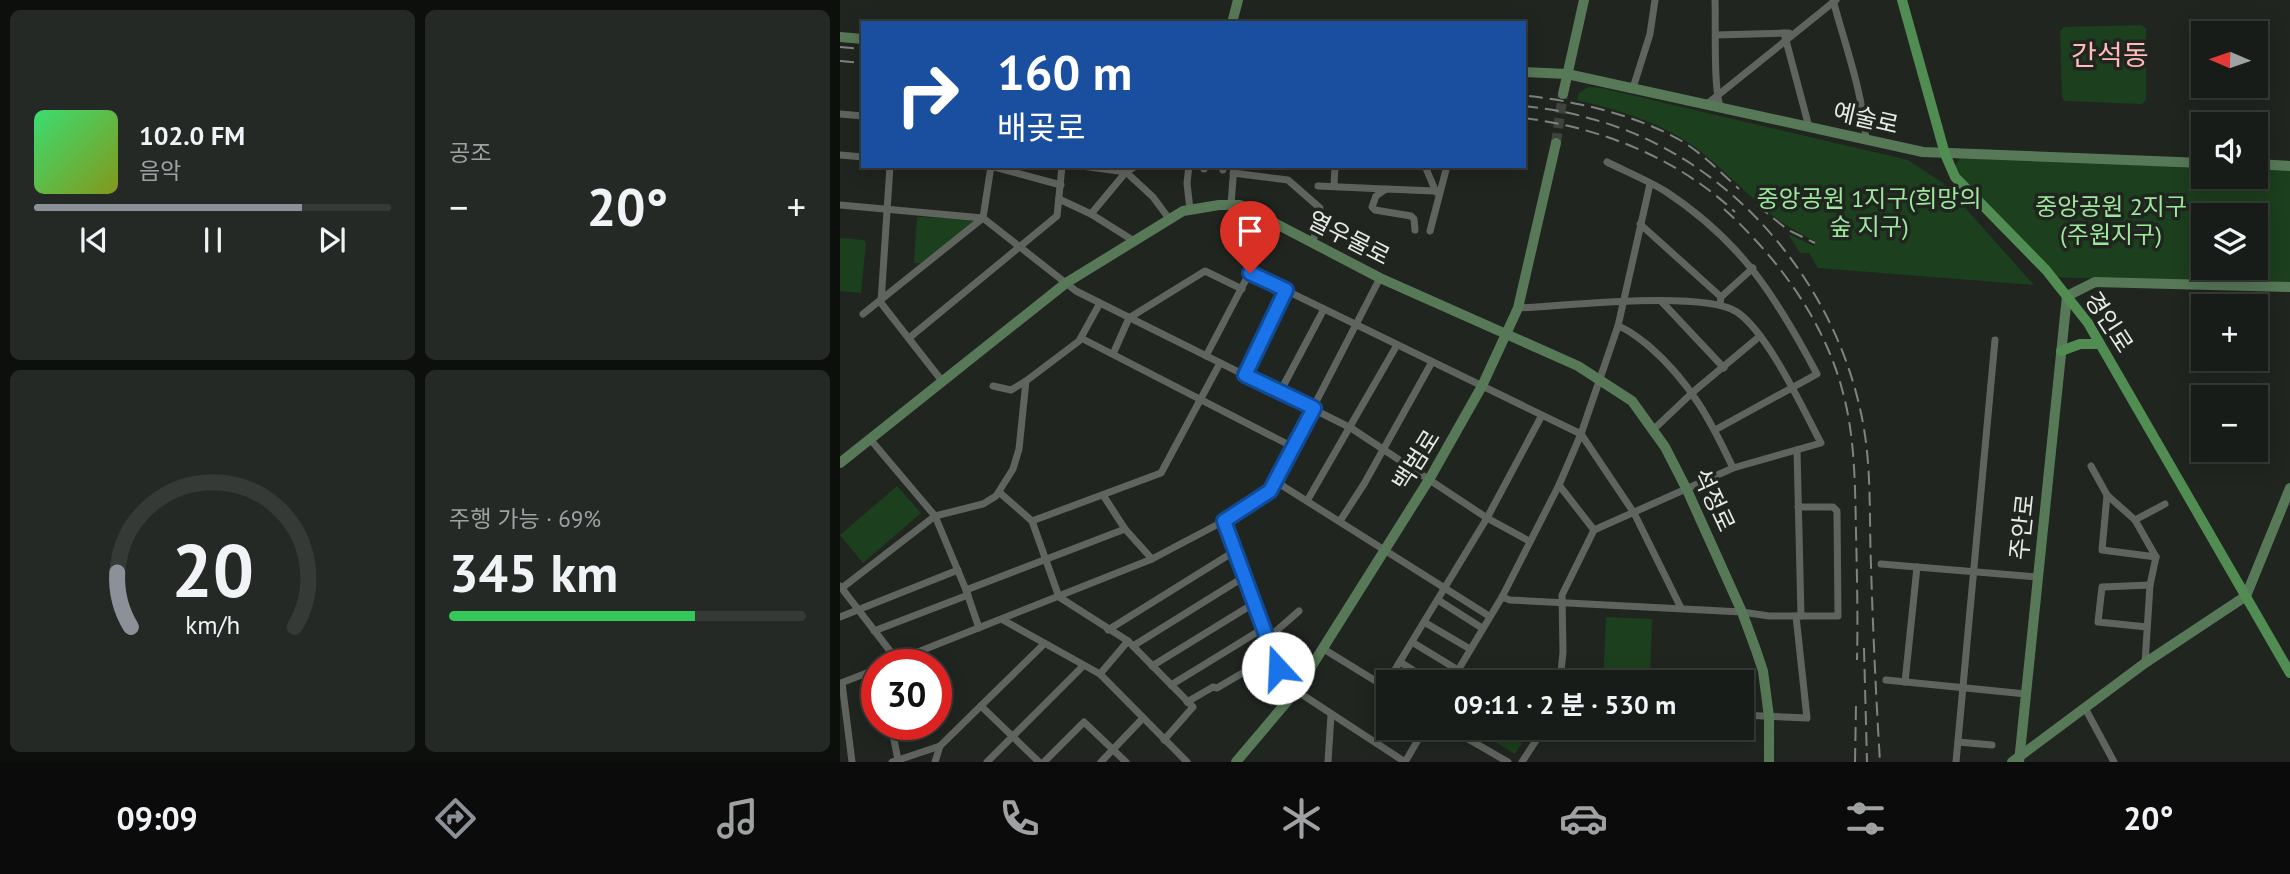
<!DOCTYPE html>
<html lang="ko">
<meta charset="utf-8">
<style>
body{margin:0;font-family:"PT Sans","Noto Sans KR",sans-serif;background:#252925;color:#f1f3f6;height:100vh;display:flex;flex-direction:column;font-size:26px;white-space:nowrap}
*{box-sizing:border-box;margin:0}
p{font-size:23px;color:#9fa1a2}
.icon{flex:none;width:38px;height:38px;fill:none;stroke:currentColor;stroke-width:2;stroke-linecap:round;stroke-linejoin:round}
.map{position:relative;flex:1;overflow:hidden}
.panel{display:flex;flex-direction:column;gap:10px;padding:10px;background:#0d0f0d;width:840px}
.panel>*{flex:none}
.banner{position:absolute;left:21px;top:21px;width:665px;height:147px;border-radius:0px;box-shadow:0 4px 18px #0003,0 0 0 2px #363a37;background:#1a4fa0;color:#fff;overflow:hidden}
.needle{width:46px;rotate:272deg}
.buttons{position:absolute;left:1351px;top:21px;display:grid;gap:14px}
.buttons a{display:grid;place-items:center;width:77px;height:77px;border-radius:0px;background:#181c18;box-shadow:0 4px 18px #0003,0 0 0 2px #363a37;font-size:35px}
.speed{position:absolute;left:21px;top:649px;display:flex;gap:14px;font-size:35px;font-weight:700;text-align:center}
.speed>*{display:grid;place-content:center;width:91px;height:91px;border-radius:50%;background:#181c18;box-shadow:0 4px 18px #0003,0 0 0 2px #363a37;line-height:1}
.speed .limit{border:10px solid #d22;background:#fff;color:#111}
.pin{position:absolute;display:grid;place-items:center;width:60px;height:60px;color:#fff;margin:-72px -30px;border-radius:50% 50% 50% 0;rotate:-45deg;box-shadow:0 0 7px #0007}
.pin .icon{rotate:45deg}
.me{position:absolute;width:77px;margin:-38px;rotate:340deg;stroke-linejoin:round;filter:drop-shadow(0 0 5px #0008)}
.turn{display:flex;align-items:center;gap:24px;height:147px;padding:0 21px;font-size:32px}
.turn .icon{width:91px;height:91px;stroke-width:2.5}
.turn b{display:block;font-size:49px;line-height:60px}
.big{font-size:52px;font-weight:700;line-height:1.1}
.panel .tile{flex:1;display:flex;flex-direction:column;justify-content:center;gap:10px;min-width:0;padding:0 24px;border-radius:10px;background:#252925}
.panel .dial{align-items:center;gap:0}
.dial svg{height:182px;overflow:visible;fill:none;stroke:#363a37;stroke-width:7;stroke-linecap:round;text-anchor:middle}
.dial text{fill:#f1f3f6;stroke:none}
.song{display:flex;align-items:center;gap:21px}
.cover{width:84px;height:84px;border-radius:10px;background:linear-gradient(135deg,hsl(140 70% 55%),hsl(70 70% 35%))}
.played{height:7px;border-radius:4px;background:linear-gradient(90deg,#8c9099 75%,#363a37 75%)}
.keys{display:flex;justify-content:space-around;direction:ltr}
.heat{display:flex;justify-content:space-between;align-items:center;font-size:38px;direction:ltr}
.charge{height:10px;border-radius:5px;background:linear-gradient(90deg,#34c759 69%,#363a37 0)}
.panel .tiles{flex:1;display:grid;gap:10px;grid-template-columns:repeat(2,1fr)}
.trip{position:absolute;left:536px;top:670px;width:378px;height:70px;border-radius:0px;background:#181c18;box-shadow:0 4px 18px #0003,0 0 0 2px #363a37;font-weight:700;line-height:70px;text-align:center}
.dock{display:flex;height:112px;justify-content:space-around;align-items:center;background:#0a0b0a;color:#9fa1a2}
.dock .icon{width:49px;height:49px}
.dock .selected{color:#8c9099}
.dock b{font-size:32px;color:#f1f3f6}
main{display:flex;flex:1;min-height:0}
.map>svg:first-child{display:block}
.green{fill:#1c3f1d;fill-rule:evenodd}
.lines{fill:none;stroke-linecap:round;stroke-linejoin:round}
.secondary-tunnel{stroke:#3e433e;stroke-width:10;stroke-dasharray:10 5;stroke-linecap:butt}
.street{stroke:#5f655e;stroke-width:7}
.secondary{stroke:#587958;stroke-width:10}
.primary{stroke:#518d52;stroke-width:10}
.rail{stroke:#808480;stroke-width:2;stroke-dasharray:14 7;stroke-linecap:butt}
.route-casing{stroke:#114b97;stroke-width:18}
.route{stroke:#1a73e8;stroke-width:12}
.labels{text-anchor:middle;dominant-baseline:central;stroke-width:7;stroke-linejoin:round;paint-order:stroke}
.street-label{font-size:24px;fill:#e7ebe7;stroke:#202520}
.park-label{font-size:24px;fill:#9ee89d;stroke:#202520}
.quarter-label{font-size:28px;fill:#ffbab9;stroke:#202520}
</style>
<main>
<section class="panel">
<div class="tiles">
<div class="tile">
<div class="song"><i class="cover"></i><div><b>102.0 FM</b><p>음악</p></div></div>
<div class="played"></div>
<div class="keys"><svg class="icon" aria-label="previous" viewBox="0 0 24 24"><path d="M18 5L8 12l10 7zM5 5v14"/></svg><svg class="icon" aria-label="pause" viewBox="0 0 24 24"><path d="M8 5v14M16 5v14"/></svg><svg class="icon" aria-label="next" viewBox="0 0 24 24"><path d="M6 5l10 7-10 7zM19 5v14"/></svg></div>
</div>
<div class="tile"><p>공조</p>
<div class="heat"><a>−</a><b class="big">20°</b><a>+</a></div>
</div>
<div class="tile dial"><svg viewBox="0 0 100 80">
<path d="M14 69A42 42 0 1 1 86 69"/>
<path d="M14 69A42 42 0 0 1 8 45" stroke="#8c9099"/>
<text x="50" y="56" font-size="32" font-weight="700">20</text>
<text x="50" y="72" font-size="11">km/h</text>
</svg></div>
<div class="tile"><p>주행 가능 · 69%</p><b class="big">345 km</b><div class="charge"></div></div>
</div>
</section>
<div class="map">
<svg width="1450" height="762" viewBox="0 0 1450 762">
<rect width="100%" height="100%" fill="#202520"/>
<g class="green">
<path d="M1302,25L1306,29V100L1302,104L1225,101L1222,98L1220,31L1224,27Z"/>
<path d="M748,87L761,88L1068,160L1103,183L1194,285L978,268L969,253H960L948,234L974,246L975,241C957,232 940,223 925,209C898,186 874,159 843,139C810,119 774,109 737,100L739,93Z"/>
<path d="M1120,158L1363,163V177H1416V164L1450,166V286L1212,277L1115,177V166ZM1363,215H1416V268H1363Z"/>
<path d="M77,217L137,219L83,263H74Z"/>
<path d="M0,238L24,240L26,243L21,293L0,291Z"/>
<path d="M57,486L81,513L23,563L0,535Z"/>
<path d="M766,617L812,619L810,682H763Z"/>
<path d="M639,728H691L675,754L637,731Z"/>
</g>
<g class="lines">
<path class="secondary-tunnel" d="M716,143L723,94"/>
<g class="street">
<path d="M875,0C876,22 873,93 881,108"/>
<path d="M993,0C1005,45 1023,93 1026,140"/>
<path d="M944,33L969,127"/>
<path d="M876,35L949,33"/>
<path d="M793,88L810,34L815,0"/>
<path d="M867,104L996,0"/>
<path d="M0,114L23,116"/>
<path d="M0,155L23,157"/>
<path d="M767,162C785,171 809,181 825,191C901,241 935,295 977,374L875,430"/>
<path d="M151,166L221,185"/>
<path d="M242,166L286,172L313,197L330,220"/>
<path d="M349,166L347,183L350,210"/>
<path d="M585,166L596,192"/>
<path d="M364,169V166"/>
<path d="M383,170L384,166"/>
<path d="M393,173L448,180L480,208L473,243"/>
<path d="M478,186L545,189"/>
<path d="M494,186L495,166"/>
<path d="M219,199L251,214L294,241"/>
<path d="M391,204L394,166"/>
<path d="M0,205L143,218L236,291L511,428L647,518L689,541"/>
<path d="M251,214L286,172L296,166"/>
<path d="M800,224L881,297L880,304"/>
<path d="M575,230L574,219L571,216L535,210L532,207L536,196L546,189L595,191"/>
<path d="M590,231L607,166"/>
<path d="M410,273L741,434L794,513L841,608"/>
<path d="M881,297L913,268"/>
<path d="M41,302L50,166"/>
<path d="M822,302L884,368"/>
<path d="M41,303L102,381"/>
<path d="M678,308C724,306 864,290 897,312C928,333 963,409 981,443L893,468L754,530"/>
<path d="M23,314L143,218L151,166"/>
<path d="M778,326C790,330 800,339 810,347C850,382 871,421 893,468"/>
<path d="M69,338L217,216L222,166"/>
<path d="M241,338L453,447"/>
<path d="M273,354L289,318L365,271L402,289"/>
<path d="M366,356L435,224"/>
<path d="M405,375L446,290"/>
<path d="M153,386L171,390L186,381L239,341L260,303"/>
<path d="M440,392L484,309"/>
<path d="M814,429L853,392L920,336"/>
<path d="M30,439L95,516L126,590L139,628"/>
<path d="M957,450L961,616"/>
<path d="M1251,466L1267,495L1295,520L1325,504"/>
<path d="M435,481L649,616"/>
<path d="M719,485L754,530L722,595L723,652L720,682"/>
<path d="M159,492L192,521L219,597L288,641L353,707L324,740"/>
<path d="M263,495L285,529L312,559"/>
<path d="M1267,495L1262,550L1316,557L1295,520"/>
<path d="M467,501L557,345"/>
<path d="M192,521L321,473L380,363"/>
<path d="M384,521L443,682L565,762L585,728"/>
<path d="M500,521L524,484L592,362"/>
<path d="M1041,564L1198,577"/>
<path d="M0,586L57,660"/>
<path d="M2,588L95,516L143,504L156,496L173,469L179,449L186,381"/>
<path d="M126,590L285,529"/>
<path d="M662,597L670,600L902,612L929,616H998L997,511L993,507H958"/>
<path d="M598,600L642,628"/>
<path d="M0,617L118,570"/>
<path d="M163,620L260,674L347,762"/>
<path d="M584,622L630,649"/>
<path d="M1307,627L1258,622L1262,587L1310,585"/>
<path d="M268,630L395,551"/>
<path d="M34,631L128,595"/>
<path d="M427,639L459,611"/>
<path d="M572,642L618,670"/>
<path d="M293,646L404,577"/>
<path d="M482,648L547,688"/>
<path d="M560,662L592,682"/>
<path d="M1305,663L1310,585L1316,557"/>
<path d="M45,665L312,559L384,521L430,491L540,278"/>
<path d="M312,666L413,604"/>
<path d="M260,674L288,641"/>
<path d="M1046,680L1186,694"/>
<path d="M611,682L662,597L719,485L741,434L778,326L810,184"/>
<path d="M1065,682L1077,567"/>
<path d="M1,683L37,669"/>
<path d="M2,683L12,762"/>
<path d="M331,685L424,628"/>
<path d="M545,686L647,518L701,417"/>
<path d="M347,702L373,687L377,688L433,655"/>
<path d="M141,706L199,762"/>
<path d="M1245,708L1274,762"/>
<path d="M901,715L967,718L956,616"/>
<path d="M51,724L58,760"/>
<path d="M609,728L668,762"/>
<path d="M1118,742L1152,745"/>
<path d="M52,762L100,746L204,644"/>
<path d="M95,762L100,746"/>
<path d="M147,762L243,666"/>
<path d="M204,762L244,722L286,762"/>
<path d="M261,762L303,718"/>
<path d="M488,762L491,715"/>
<path d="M682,762L704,728"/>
<path d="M1116,762L1155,340"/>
</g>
<g class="secondary">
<path d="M392,23L398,0"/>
<path d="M0,37L23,39"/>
<path d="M684,72L727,74L1083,152L1363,163"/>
<path d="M723,94L744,0"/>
<path d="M1416,164L1450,166"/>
<path d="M0,463L226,283L343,211L379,205H400L540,278L738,366L792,401L825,447L847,490L902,612L916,650L923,671L929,717V762"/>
<path d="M396,762L456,691L590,478L642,386L678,308L716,143"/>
<path d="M1172,762L1305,663L1406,596L1450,488"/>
<path d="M1179,762L1227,296L1255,282L1450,287"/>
</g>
<g class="primary">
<path d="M1062,0L1105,154L1115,177L1206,270L1248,323L1450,673"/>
<path d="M1221,351L1240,344H1260"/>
</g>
<g class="rail">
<path d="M0,47L23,49"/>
<path d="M0,61L23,63"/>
<path d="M689,96C740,102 795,115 840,140C862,153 880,172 899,189"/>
<path d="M684,106C707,109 730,112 752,119C888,156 992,277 1021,413C1032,463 1029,515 1031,566C1033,631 1036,697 1040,762"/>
<path d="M684,118C762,128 837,158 895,212"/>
<path d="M917,205L948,230L975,243"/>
<path d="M884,209C937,257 983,319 1002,389C1015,435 1015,484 1016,532C1017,574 1018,617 1017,660"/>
<path d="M1024,648L1027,762"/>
<path d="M1015,762L1016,705"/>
</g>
</g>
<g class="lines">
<g class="route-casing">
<path id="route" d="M410,273L446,290L405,375L474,408L430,491L384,521L438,668"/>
</g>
<use href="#route" class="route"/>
</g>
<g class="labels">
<g class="street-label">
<text transform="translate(1026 118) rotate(13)">예술로</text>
<text transform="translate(509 238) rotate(27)">열우물로</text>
<text transform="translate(1269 322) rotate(57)">경인로</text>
<text transform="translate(576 460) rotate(-58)">백범로</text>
<text transform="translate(874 500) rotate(65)">석정로</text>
<text transform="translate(1182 527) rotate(-84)">주안로</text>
</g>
<g class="park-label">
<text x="1029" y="198">중앙공원 1지구(희망의<tspan x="1029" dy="28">숲 지구)</tspan></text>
<text x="1271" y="206">중앙공원 2지구<tspan x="1271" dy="28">(주원지구)</tspan></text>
</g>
<g class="quarter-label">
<text x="1270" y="54">간석동</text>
</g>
</g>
</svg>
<div class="buttons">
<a><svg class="needle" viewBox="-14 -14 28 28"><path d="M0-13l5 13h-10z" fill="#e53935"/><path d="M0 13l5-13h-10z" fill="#9fa1a2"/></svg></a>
<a><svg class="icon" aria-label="sound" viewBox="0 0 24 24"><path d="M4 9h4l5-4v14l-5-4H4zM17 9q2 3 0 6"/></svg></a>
<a><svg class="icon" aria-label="layers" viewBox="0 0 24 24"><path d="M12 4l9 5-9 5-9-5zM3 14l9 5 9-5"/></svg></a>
<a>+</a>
<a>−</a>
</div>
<div class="speed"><div class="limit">30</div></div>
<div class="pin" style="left:410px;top:273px;background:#d93025"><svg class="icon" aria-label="arrive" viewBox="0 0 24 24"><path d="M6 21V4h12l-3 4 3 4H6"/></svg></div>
<svg class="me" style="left:438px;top:668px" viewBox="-20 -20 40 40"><circle r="19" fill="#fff"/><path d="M0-13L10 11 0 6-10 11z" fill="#1a73e8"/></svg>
<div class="trip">09:11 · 2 분 · 530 m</div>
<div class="banner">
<div class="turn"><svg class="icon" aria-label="right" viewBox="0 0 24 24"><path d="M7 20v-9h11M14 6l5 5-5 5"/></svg><div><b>160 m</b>배곶로</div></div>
</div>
</div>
</main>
<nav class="dock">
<b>09:09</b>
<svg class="icon selected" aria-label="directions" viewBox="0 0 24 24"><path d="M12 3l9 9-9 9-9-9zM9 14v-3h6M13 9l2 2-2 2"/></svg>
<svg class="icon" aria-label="music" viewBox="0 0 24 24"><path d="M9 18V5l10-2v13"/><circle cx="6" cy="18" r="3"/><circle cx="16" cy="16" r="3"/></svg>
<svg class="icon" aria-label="phone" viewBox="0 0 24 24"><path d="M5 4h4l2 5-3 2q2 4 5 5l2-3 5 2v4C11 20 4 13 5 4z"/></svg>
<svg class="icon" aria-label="climate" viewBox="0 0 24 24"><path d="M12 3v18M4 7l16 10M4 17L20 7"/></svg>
<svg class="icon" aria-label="car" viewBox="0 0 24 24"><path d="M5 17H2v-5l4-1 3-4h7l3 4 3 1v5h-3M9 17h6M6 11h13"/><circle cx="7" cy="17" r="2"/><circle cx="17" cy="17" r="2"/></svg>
<svg class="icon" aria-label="filters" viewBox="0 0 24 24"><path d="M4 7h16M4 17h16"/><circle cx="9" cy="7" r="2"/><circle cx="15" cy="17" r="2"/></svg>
<b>20°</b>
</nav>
